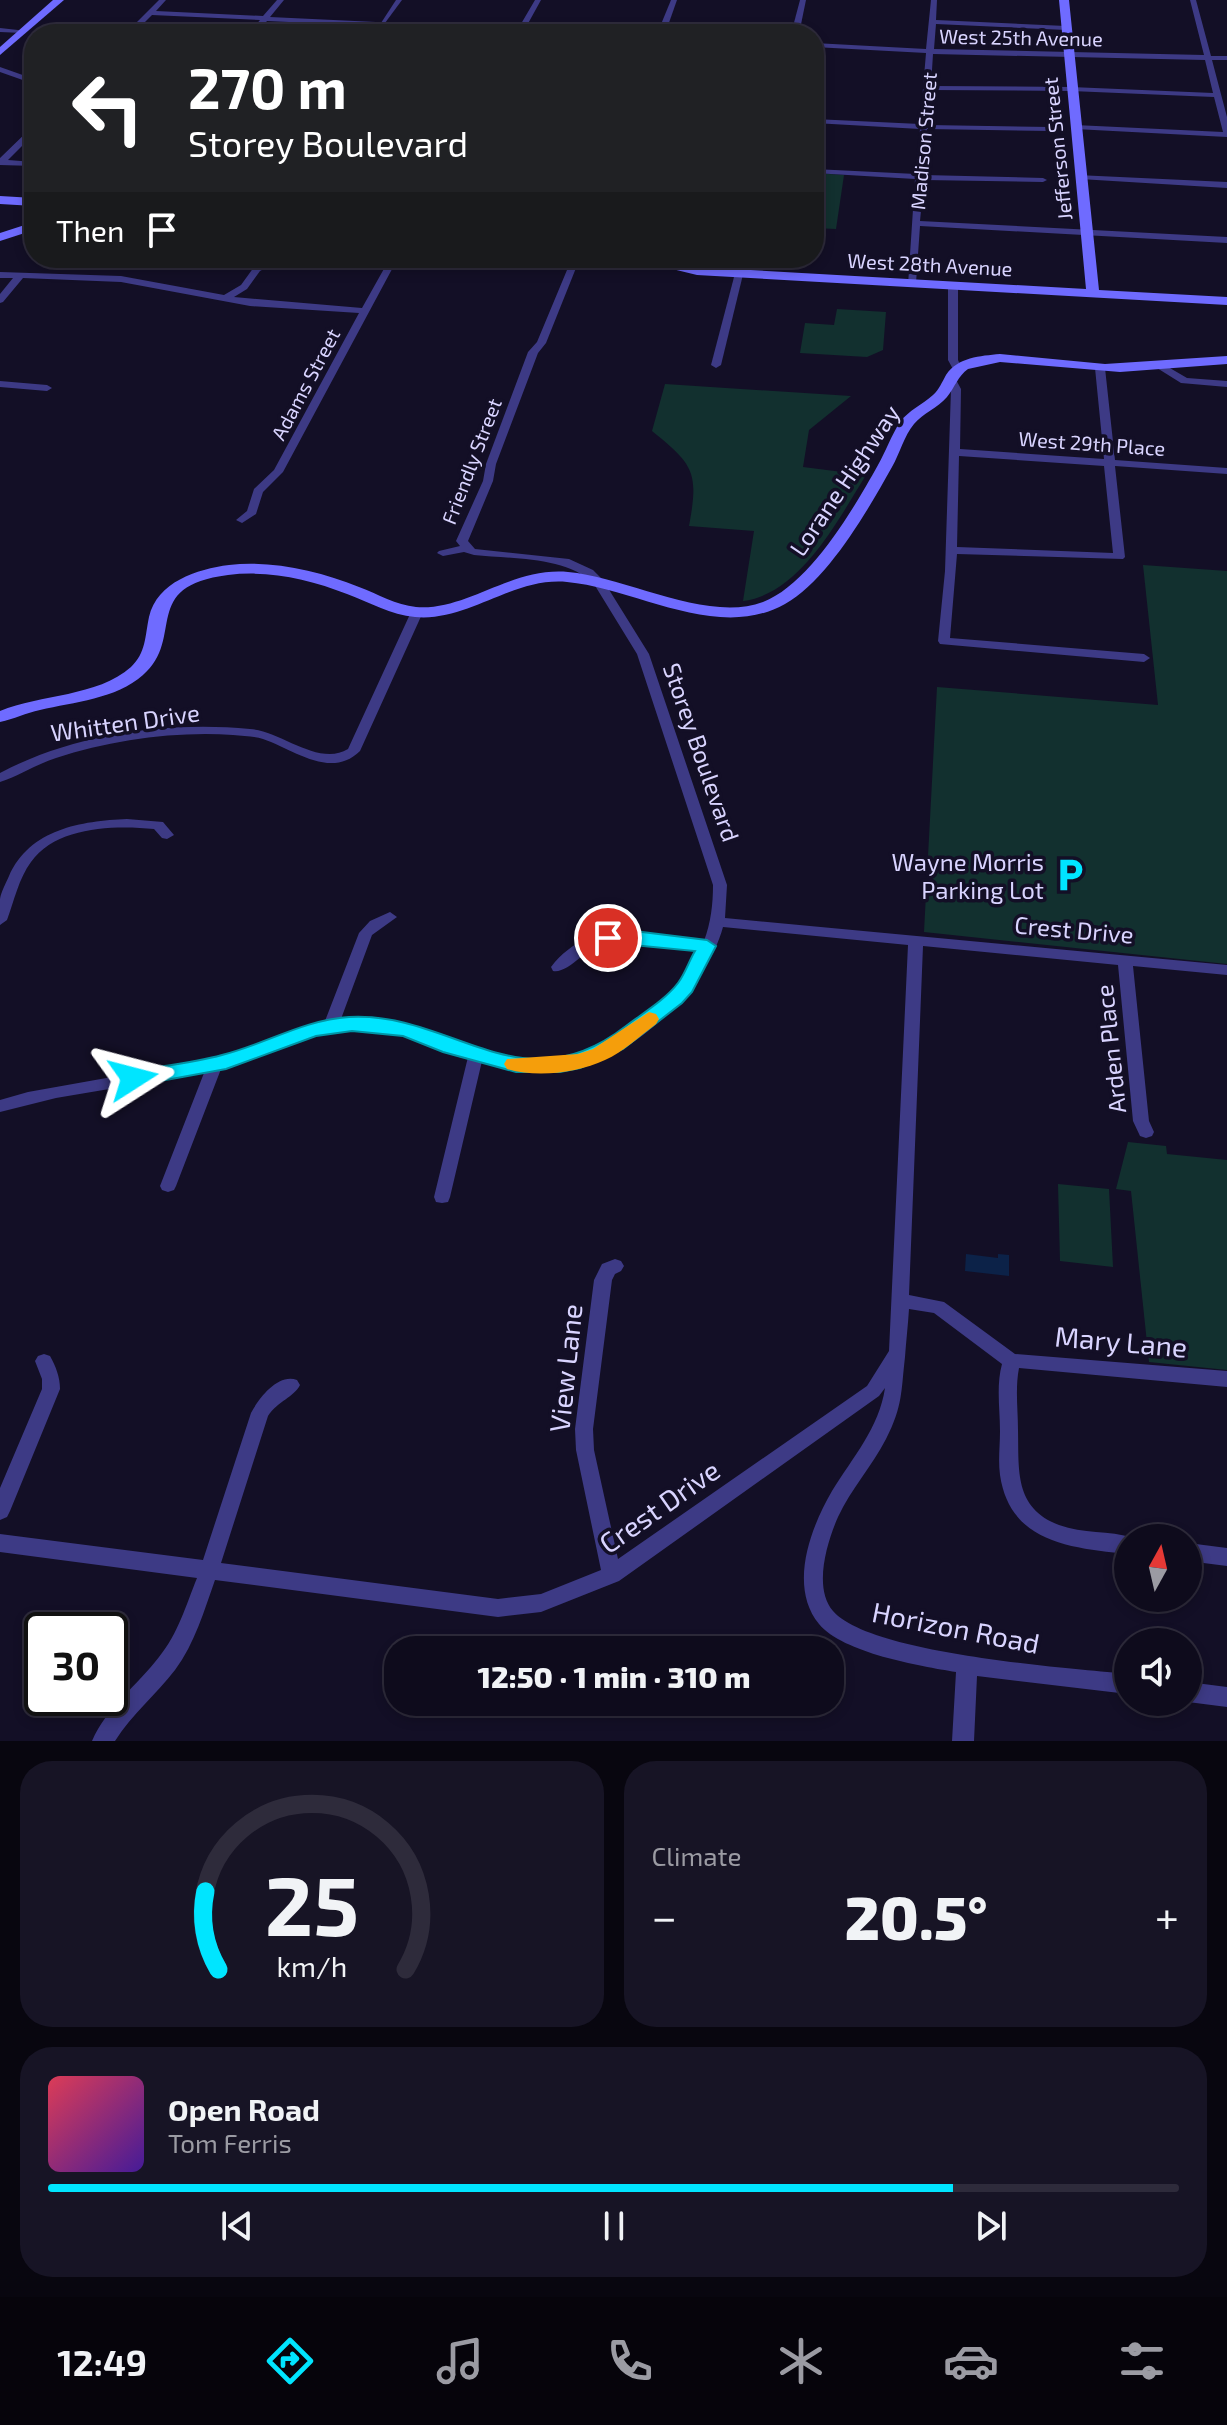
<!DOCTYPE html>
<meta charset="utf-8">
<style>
body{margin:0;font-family:"Exo 2",sans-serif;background:#171425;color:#f1f3f6;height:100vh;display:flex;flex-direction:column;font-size:30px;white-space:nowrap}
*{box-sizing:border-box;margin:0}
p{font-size:26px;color:#9b9ba3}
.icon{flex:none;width:44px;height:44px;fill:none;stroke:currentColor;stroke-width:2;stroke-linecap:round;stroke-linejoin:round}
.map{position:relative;height:1741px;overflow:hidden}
.details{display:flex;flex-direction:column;gap:20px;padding:20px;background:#08060f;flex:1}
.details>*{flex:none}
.hud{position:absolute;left:24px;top:24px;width:800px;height:244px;border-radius:32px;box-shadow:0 4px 12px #0003,0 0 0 2px #2e2b3b;background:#202124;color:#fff;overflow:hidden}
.needle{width:52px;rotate:8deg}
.fabs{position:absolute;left:1114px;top:1524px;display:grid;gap:16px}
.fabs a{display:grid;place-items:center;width:88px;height:88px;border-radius:50%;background:#0e0b1c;box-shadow:0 4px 12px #0003,0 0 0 2px #2e2b3b;font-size:40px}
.speed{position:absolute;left:24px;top:1612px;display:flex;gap:16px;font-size:40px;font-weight:700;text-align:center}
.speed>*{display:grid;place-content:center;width:104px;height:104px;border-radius:50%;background:#0e0b1c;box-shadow:0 4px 12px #0003,0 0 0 2px #2e2b3b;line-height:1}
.speed .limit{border:4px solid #111;border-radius:12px;background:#fff;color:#111}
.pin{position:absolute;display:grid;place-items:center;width:68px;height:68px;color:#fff;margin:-34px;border:4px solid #fff;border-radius:50%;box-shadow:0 2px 8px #0007}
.me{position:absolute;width:88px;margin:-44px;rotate:81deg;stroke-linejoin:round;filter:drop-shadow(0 0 6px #0008)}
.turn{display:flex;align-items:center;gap:28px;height:168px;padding:0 32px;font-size:36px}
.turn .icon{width:104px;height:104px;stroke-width:2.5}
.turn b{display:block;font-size:56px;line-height:68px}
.then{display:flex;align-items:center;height:76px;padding:0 32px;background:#0003;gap:16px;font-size:30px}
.big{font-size:60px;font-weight:800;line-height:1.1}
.details .tile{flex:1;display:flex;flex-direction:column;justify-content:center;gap:12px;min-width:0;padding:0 28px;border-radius:32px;background:#171425}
.details .dial{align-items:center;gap:0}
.dial svg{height:208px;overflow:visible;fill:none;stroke:#2e2b3b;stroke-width:7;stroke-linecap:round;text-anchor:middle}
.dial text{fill:#f1f3f6;stroke:none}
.song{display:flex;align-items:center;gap:24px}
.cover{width:96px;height:96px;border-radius:12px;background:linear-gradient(135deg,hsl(350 70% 55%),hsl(260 70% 35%))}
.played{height:8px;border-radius:4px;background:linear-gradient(90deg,#00e5ff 80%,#2e2b3b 80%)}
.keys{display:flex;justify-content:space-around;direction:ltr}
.heat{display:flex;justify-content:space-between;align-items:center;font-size:44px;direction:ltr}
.details .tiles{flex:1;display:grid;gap:20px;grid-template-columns:1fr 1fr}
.tile:last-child{grid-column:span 2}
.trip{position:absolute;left:384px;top:1636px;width:460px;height:80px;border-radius:32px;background:#0e0b1c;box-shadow:0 4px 12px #0003,0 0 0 2px #2e2b3b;font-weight:800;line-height:80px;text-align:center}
.dock{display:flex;height:128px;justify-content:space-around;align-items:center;background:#06040b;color:#9b9ba3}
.dock .icon{width:56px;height:56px}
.dock .current{color:#00e5ff}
.dock b{font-size:36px;color:#f1f3f6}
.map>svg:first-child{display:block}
.green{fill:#12302f}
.water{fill:#0c2248}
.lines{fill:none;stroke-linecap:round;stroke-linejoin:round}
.street{fill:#3d3a85;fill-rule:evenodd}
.secondary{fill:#6f6bff;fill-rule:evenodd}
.route{fill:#00e5ff;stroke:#0095a6;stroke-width:2}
.slow{fill:#f59e0b}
.labels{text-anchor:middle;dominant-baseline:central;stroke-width:7;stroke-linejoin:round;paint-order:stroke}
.far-street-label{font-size:20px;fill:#d9d4ff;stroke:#130f26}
.street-label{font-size:24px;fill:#d9d4ff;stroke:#130f26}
.poi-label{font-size:24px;fill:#d9d4ff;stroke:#130f26;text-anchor:end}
.near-street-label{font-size:28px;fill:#d9d4ff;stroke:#130f26}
</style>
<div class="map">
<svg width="1227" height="1741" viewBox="0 0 1227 1741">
<rect width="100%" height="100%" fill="#130f26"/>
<g class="green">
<path d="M814,173L844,175L836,229L814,228Z"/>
<path d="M837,309L886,312L883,350L867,357L800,353L805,323L834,325Z"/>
<path d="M665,384L851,396L809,430L803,467L866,475C838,520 800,594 743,601L754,531L689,526C699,472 694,465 652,431Z"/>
<path d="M1143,565L1227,571V964L924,932L937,687L1158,705Z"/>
<path d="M1128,1142L1166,1146L1167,1154L1227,1160V1370L1149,1362L1131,1191L1116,1189Z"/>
<path d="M1058,1184L1109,1189L1113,1267L1060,1261Z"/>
</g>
<path class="water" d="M966,1254L998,1258V1254L1009,1255V1276L965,1271Z"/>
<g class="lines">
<g class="street">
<path d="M159,0H166L156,11L263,16L277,0H284L270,17L376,22L380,24L376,26L267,21L256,34H248L260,20L152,15L133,34H125Z"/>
<path d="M396,0H402L385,23H381Z"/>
<path d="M535,0H541L525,29L581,32L585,34H515L388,27L384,25L388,23L518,29Z"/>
<path d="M671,0H677L665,34H657Z"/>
<path d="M800,0H806L799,34H791Z"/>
<path d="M931,0H937L936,20L1066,26L1070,28L1066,30L936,24L934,49L1204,55L1190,0H1196L1211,56H1227V60H1212L1227,117V137L1075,129L1071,127L1075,125L1223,132L1214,97L1071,91L930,90L928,125L1050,127L1054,129L1050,131L927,129L924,175L1043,178L1047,180L1043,182L924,180L920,221L1227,237V243L920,226L916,283L908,285L915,179L814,173V169L916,174L920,129L814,123V119L920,124L926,53L814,47V43L926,49ZM933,54L1205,60L1213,93L1071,87L931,86Z"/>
<path d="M0,28L27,31L23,33L0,32Z"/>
<path d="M0,67L34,79V84L0,72Z"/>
<path d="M31,128H34V134L8,160L34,162V166L0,165V158Z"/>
<path d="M1077,175L1227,182V188L1080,179H1077Z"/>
<path d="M390,258H398L283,472L263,492L256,514L242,523L236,520L247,511L254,489L274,470L359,313L250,306L121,282L23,278L3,302L0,303V294L13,278H0V272L121,276L224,295L241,285L254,267L268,261L273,264L260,271L247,289L234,297L362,308Z"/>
<path d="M572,258H580L546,343L538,353L496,464L493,481L468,541L475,549L569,559L593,570L603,580L649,654L727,885L725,918L1227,965V975L1133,966L1149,1121L1154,1132L1152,1136L1146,1138L1140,1136L1133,1121L1118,965L923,946L909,1295L944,1302L1015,1354L1227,1371V1387L1019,1368C1015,1389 1018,1409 1018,1430C1019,1470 1014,1508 1059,1525C1083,1534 1109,1530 1133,1538H1128V1554C1071,1548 1010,1543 1000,1475C998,1460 1000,1446 1000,1431C1000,1409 996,1386 1002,1364L934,1313L909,1309C908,1325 906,1342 905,1357C901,1391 903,1406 886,1439C872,1466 851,1489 838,1517C827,1542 813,1588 833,1611C870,1654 1067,1668 1128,1674V1694L977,1676L974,1741H952L956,1672C920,1666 843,1653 819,1624C788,1586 811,1527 832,1491C853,1457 879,1428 885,1388L879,1396L619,1581L541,1612L498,1617L215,1580C204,1611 195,1643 175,1670C156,1695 132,1714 115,1741H92C107,1707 137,1686 159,1657C178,1634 186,1605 197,1578L0,1552V1534L203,1560L251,1413C259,1398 278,1373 297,1380L300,1385C294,1397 278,1401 268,1416L221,1563L498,1599L541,1594L601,1570L576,1450L575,1429L594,1280L602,1264L615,1259L621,1261L624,1266L621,1271L615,1274L612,1280L593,1429L594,1450L618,1559L867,1386L889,1351L908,945L723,927C707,987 634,1058 573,1069C542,1075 513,1069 482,1061L450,1197L448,1202L442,1203L436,1202L434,1197L468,1057C416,1039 364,1018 309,1036C279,1045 252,1061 221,1069L176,1186L174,1190L168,1192L162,1190L160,1186L204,1073L56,1098L0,1112V1100L28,1092L224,1057L288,1032L325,1021L359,933L370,921L390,912L397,917L372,935L341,1019C455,1013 528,1111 636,1022C663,1001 685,981 700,950C670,946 637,936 606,942C587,946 569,974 553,971L551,967C590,916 649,933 704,941C711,922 713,904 713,885L637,654L594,584C566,556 512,559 474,555L464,552L443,556L437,553L439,551L460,546L456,541L483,481L486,464L528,352L537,342Z"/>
<path d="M739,258H747L721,365L716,368L711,365Z"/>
<path d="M953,282L958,285V360L962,369L957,372L954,371L948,360V285Z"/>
<path d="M1157,364H1163L1187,378L1227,381V387L1181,383L1157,368Z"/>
<path d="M1100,365L1105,368L1115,460L1227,468V474L1115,466L1125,557L1123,559L957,554L950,638L1144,654L1150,658L1144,662L940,644L938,641L945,571L951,389L945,378L954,376L961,389L960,449L1104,459L1095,368ZM959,456L1104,466L1113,553L957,547Z"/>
<path d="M0,381L47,385L52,388L47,391L0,387Z"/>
<path d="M417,608L423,612L360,751C331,780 293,749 263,739C254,736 243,736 233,735C176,731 111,740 56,758C37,764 19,776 0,782V773C73,734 168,721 250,729C281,731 319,767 348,749L411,612Z"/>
<path d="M127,819L163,822L174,835L167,839L162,838L154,829C116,825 56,826 31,862C19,878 14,901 7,920L0,925C0,917 0,907 0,899C1,892 6,883 9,876C30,829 81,821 127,819Z"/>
<path d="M44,1354L50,1356C56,1367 60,1377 60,1389L10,1511L7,1517L0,1520V1488L42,1389V1379L35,1361L38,1356Z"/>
<path d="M1188,1543L1227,1548V1566L1188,1561Z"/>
<path d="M1188,1682L1227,1687V1707L1188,1702Z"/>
</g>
<g class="secondary">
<path d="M53,0H64L0,55V47Z"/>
<path d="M1059,0H1069L1099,290L1227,297V305L697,275L627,258H652L697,267L1086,289Z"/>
<path d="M0,196L34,198V206L0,204Z"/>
<path d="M34,222V230L0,241V233Z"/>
<path d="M1000,354L1105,364L1227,356V364L1120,372L1000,362L968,369C958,376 955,387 947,397C938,408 923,413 914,424C904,436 900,453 892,467C868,510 828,580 785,604C717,642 636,588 567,582C512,577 469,622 415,617C391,615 369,602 347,594C310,579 268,570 228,575C139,586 186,638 143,675C116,699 74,702 40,710C26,713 14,719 0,722V711C41,694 97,697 131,667C146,653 145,636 149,617C157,582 197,569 229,565C272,560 319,571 359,587C378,594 396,605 416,607C467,611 510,567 568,572C626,577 707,623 763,602C810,584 854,508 878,465C886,451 891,436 900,422C909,410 922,405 933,395C939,390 942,382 946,375C958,357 980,356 1000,354Z"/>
</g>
</g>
<path class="route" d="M608,931H634L707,940L716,946L692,992L682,1003L623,1049L580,1068L560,1072H516L443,1052L403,1036L352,1031L316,1036L226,1069L133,1086L125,1083L122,1078L125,1073L133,1071C162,1066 193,1063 222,1055C266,1044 303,1020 349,1017C453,1011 521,1108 626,1026C643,1013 665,1000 678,983C685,974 689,961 695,951L602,942L599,938L602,933Z"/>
<path class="slow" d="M649,1012L656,1014L659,1019L656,1024C640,1036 623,1052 605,1060C577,1073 537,1078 507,1069L504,1064L507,1059L578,1054L593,1049Z"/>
<defs>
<g id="parking-bare" transform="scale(2.76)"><path d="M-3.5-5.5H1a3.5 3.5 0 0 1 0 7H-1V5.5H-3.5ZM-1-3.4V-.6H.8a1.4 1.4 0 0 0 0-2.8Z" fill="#00e5ff" stroke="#130f26" stroke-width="2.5" paint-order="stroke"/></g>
</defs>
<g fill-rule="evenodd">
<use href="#parking-bare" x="1070" y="875"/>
</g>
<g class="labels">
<g class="far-street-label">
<text transform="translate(1021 37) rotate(1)">West 25th Avenue</text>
<text transform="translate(923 141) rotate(-85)">Madison Street</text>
<text transform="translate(1057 149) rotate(-96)">Jefferson Street</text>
<text transform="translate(930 264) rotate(3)">West 28th Avenue</text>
<text transform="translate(305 384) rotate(-62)">Adams Street</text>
<text transform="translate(1092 443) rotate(4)">West 29th Place</text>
<text transform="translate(471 461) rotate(-69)">Friendly Street</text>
</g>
<g class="street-label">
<text transform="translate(844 480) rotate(-56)">Lorane Highway</text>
<text transform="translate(125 722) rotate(-8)">Whitten Drive</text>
<text transform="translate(702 752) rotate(71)">Storey Boulevard</text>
<text transform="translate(1074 929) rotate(5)">Crest Drive</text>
<text transform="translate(1110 1049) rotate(-96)">Arden Place</text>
</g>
<g class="poi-label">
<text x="1044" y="861">Wayne Morris<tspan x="1044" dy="28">Parking Lot</tspan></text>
</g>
<g class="near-street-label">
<text transform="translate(1121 1341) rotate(5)">Mary Lane</text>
<text transform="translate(565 1368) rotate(-84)">View Lane</text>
<text transform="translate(659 1506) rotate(-35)">Crest Drive</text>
<text transform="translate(956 1627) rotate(11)">Horizon Road</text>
</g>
</g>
</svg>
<div class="fabs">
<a><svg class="needle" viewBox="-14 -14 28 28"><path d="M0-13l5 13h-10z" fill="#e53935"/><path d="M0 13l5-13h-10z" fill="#9b9ba3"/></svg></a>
<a><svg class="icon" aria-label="sound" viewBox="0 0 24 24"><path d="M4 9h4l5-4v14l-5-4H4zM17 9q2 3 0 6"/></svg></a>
</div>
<div class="speed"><div class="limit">30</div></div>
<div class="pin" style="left:608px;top:938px;background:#d93025"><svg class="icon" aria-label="arrive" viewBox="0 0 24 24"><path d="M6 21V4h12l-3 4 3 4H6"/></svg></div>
<svg class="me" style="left:133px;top:1078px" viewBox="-20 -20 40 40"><path d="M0-17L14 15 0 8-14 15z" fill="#00e5ff" stroke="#fff" stroke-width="4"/></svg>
<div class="trip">12:50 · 1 min · 310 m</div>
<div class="hud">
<div class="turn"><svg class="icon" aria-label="left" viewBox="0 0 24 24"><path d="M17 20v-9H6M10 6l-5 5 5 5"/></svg><div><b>270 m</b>Storey Boulevard</div></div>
<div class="then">Then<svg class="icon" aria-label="arrive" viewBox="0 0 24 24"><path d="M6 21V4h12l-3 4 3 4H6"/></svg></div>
</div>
</div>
<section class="details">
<div class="tiles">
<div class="tile dial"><svg viewBox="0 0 100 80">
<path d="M14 69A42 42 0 1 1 86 69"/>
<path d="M14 69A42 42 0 0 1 9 39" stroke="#00e5ff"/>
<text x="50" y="56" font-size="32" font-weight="700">25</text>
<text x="50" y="72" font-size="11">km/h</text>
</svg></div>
<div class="tile"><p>Climate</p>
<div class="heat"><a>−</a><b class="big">20.5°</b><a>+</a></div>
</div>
<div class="tile">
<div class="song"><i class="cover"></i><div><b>Open Road</b><p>Tom Ferris</p></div></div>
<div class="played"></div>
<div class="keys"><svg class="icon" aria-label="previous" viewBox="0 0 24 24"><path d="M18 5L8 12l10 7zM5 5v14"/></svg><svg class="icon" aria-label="pause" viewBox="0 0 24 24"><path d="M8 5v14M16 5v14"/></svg><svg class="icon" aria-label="next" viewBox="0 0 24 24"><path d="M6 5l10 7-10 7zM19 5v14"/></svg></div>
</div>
</div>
</section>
<nav class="dock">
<b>12:49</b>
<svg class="icon current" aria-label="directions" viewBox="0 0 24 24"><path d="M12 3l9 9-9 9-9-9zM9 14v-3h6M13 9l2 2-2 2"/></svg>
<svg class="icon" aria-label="music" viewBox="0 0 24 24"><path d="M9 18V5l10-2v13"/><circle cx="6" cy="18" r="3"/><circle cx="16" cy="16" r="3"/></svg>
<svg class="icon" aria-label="phone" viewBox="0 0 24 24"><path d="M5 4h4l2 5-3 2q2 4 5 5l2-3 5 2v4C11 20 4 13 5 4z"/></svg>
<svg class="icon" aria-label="climate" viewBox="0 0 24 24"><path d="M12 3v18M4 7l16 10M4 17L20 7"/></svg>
<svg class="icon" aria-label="car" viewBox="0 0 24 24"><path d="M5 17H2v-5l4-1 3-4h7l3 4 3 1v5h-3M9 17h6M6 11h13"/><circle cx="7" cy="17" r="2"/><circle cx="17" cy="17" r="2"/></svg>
<svg class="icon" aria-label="filters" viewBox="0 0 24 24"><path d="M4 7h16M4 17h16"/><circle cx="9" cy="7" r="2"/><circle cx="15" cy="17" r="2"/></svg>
</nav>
